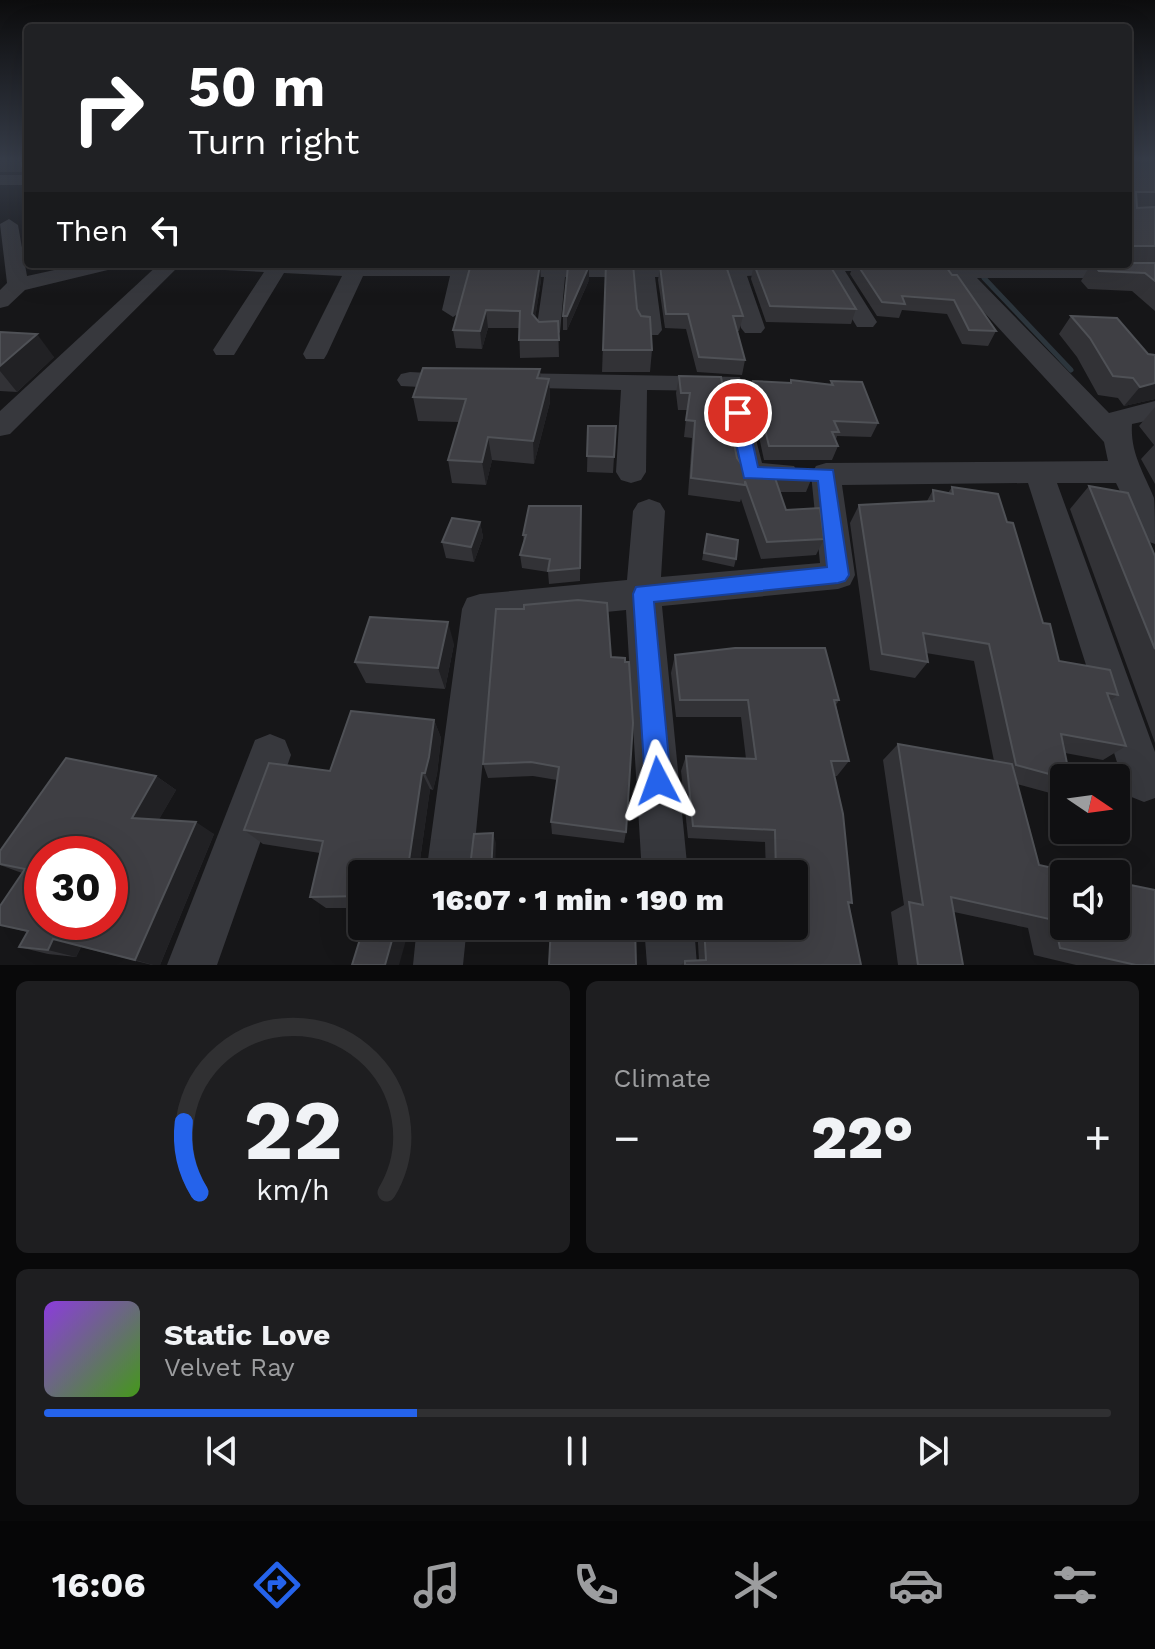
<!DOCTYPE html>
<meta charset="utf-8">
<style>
body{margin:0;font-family:"Work Sans",sans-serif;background:#1e1e20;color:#f1f3f6;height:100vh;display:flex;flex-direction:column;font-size:30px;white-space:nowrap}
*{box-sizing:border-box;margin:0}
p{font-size:26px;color:#9c9d9f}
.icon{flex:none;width:44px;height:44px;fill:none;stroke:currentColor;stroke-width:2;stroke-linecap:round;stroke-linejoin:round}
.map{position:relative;height:965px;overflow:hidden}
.details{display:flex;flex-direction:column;gap:16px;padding:16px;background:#09090a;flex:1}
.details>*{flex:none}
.guide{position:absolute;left:24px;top:24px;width:1108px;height:244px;border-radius:8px;box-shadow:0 8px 32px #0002,0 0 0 2px #303032;background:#202124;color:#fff;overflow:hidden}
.needle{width:52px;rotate:103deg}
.buttons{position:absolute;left:1050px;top:764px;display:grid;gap:16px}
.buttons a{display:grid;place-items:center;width:80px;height:80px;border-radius:8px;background:#101012;box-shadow:0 8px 32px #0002,0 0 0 2px #303032;font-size:40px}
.speed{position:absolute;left:24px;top:836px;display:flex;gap:16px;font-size:40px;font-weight:700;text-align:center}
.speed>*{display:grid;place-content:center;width:104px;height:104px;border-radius:50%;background:#101012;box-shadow:0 8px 32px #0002,0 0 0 2px #303032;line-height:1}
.speed .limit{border:12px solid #d22;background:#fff;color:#111}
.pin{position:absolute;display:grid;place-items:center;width:68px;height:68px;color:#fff;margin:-34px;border:4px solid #fff;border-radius:50%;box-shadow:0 2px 8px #0007}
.me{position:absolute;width:88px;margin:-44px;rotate:356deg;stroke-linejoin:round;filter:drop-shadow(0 0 6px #0008)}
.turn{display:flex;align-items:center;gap:28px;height:168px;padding:0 32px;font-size:36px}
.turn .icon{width:104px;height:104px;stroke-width:2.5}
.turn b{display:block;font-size:56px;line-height:68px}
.then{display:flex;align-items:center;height:76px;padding:0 32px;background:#0003;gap:16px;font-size:30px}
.big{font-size:60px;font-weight:800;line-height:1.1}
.details .card{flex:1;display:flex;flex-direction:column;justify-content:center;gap:12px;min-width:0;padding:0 28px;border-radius:12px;background:#1e1e20}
.details .dial{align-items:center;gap:0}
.dial svg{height:208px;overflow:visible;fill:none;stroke:#303032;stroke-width:7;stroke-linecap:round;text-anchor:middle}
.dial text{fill:#f1f3f6;stroke:none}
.song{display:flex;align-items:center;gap:24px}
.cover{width:96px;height:96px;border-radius:12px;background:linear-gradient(135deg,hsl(270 70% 55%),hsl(100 70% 35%))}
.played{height:8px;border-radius:4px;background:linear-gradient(90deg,#2563eb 35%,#303032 35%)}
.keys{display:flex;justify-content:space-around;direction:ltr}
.heat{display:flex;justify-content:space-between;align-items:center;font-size:44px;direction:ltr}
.details .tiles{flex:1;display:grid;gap:16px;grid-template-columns:1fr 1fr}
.card:last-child{grid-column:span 2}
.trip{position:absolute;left:348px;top:860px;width:460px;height:80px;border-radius:8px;background:#101012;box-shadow:0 8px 32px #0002,0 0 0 2px #303032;font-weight:800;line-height:80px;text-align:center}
.tab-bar{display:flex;height:128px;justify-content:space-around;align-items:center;background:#060607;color:#9c9d9f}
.tab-bar .icon{width:56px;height:56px}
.tab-bar .on{color:#2563eb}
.tab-bar b{font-size:36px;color:#f1f3f6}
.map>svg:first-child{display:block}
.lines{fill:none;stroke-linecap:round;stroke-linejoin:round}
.stream{stroke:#2c353c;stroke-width:5}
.minor{fill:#37383d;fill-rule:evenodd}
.wall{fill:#323236}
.shaded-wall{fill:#212124}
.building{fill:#3f3f44;stroke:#4f5156;stroke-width:2;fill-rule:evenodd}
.route{fill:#2563eb;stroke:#184099;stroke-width:2}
</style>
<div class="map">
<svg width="1155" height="965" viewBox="0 0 1155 965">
<rect width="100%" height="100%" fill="#161618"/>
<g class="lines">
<path class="stream" d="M984,278L1071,370"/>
<g class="minor">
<rect x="0" y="175" width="28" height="10"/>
<path d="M9,219L18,225L27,276L82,264H119L116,268L25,290L8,306L0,308V290L7,283L0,224Z"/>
<path d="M159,264H181L10,434L0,436V411Z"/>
<path d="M215,264L1155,266V278H977L1109,413L1155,401V419L1132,424C1130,453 1144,473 1154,498C1155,511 1155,530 1155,544L1144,540L1116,483H1057L1155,752V798L1144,802L1129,796L1123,781L1028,483L842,485L855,575L850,585L838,589L662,606L688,874H642L626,610L496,623L472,874H426L462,609L467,598L480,594L627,580L633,511L638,503L649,499L660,503L665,511L661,577L820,563L811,474L816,466L826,463L1108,461L1104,442L946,271H845L877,322L873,327H857L824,272L747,276L765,328L761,333H745L741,328L726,277H655L662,330L658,335H642L638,330L634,277H565L560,332L556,337H540L536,332L544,277H471L464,310L453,317L442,310L450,276H363L327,354L324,359H306L303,354L342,276L284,273L234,355H216L213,350L264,272L225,270Z"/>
<path d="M410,372L467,375L471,381L467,387L458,389L401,386L397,380L401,374Z"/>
<path d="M510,373L740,377L762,463L794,466L799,474L794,482L784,485L740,482L735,474L720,391L647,390L646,472L641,480L631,483L621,480L616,472L621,390L501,387L497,381L501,375Z"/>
<path d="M270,734L285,740L291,755L217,965H167L255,740Z"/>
<path d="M417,926H467L463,965H413Z"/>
<path d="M644,926H694L697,965H647Z"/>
</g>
</g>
<g class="wall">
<path d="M0,159H28V175L26,172H0Z"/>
<path d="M1128,159H1155V311L1132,291L1088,289L1081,281L1091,264H1128Z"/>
<path d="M28,179V191L23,182Z"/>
<path d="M471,264L541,280L535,318L539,322L558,321L559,357L520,358L519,328H488L482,349L456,348L453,330Z"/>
<path d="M606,264L637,309L652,350L650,372H602Z"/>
<path d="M754,264L856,309L851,324L766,322L751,279Z"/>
<path d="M854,264H944L996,331L988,346L962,344L947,314L902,310L899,318L877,316L850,274Z"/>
<path d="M660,266L743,316L739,331H737L745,360L742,375L697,372L686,329L665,328L658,280Z"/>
<path d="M589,280L567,330H563V316Z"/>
<path d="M1071,316L1148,354L1155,355V399L1124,406L1118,398L1098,395L1077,357L1059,334Z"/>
<path d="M0,332L54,357L17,392L0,391Z"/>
<path d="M540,369L541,379H549L550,402L534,464L492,460L486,485L452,483L448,460L459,422L418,421L413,397Z"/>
<path d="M679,376L744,468L754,471L813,475L806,492H780L786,510L824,539L816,555L761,559L741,499L740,502L688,495L692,438L684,437L687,410H678L676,393Z"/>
<path d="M791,380L830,385L831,381L878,423L871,437L837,436L836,440L838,446L832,460H764L750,395L753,381L790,383Z"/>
<path d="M1155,407V484L1141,459L1154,445L1139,426Z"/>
<path d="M588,426H616L613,473L587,472Z"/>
<path d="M1089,486L1155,556V743L1070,509Z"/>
<path d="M952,487L1007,522L1043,623L1059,661L1118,695L1110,701L1126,746L1103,760L1065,753L1064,784L1050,793L1017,784L1039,865L1155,965H1076L1034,955L1028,928L954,912L963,965H898L891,912L904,905L883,760L898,744L994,761L974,661L926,653L928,662L915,678L870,670L850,523L859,505L927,501L933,490L948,493Z"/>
<path d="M581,506L580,581L549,584L548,572L522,568L520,555L524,543L523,535Z"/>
<path d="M480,522L483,537L474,562L446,558L442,542Z"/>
<path d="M707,534L736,559L734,567L702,560Z"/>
<path d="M454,644L445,689L366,683L355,662Z"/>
<path d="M675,655L839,700L836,705L849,761L837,776H834L852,903L849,904L861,965H681L685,961H699L697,926H794V874H766L765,842L688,838L681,771L686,756L746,759L741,717H676L671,673Z"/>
<path d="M611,657L626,832L624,843L552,834L551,822L557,780L533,776L488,778L483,764Z"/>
<path d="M434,720L441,738L437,774L433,790L430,789L418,874H362V908H326L310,897L320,853L263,844L244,830L330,771Z"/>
<path d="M156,776L176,790L159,819L214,834L160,965H152L81,947L76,957L48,954L19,947L27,932L0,925L22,873L0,865V851Z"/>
</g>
<g class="shaded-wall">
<path d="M540,264L541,280L533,332L532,314Z"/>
<path d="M589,266V280L567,330V316Z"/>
<path d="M486,310L488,328L482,349L480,331Z"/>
<path d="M37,334L54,357L17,392L0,371V366Z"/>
<path d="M549,379L550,402L534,464L533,441Z"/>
<path d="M1155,383V399L1124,406L1140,387Z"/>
<path d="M488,437L492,460L486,485L482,462Z"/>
<path d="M480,522L483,537L474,562L471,547Z"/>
<path d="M448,622L454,644L445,689L438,668Z"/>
<path d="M434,720L441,738L437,774L433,790L425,773Z"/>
<path d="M422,773L430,789L418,874H407Z"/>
<path d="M156,776L176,790L153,830L132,818Z"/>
<path d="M196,822L214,834L160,965H153L135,960Z"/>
<path d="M493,833L496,843L495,874H491Z"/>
<path d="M396,926H410L399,965H385Z"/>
<path d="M53,939L81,947L76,957L48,950Z"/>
</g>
<g class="building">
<path d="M20,159H28V167L22,166Z"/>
<path d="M1128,159H1136V161H1155V192H1136L1137,208L1155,207V246H1128Z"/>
<path d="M1128,263H1155V281L1145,273L1099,271L1093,264H1128Z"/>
<path d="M471,264H540L532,314L539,322L558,321L559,340H519L520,311L486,310L480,331L453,330Z"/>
<path d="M606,264H633L637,309L641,316L650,317L652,350H603Z"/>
<path d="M754,264H829L856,309L770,306Z"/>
<path d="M857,264H944L952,275H957L996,331L969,330L954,300L902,296L905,304L882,302Z"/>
<path d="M568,266H589L567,316H563Z"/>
<path d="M660,266H726L743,316H733L745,360L699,357L688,314H666Z"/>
<path d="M1071,316L1117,318L1148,354L1155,355V383L1140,387L1133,378L1113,376L1090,338Z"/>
<path d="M0,332L37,334L0,366Z"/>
<path d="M423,368L540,369L537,378L549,379L533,441L488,437L482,462L448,460L466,399L413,397Z"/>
<path d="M679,376L721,377L737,458L744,468L754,471H811L813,475H774L786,510L820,508L824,539L767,542L745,481V485L691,478L695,421L686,420L690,393H681Z"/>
<path d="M791,380L833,385L831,381L862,382L878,423L834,421L839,432H832L838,446H769L753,381L791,383Z"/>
<path d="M588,426H616L614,457L587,456Z"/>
<path d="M1089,486L1128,493L1155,556V649Z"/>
<path d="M952,487L998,494L1007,522L1013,523L1043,623L1050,624L1059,661L1110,670L1118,695L1107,693L1126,746L1061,734L1070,778H1064L1016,765L989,644L923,633L928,662L882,654L859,505L934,501L933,490L953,494Z"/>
<path d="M529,506H581L580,568L548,571L550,559L520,555L526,535H523Z"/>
<path d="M452,518L480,522L471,547L442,542Z"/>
<path d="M707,534L738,540L736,559L704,553Z"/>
<path d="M578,600L607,603L611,657L625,658V662H629L633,723L626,832L551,822L559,767L531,762L483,764L496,609H524V605Z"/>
<path d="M370,617L448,622L438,668L355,662Z"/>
<path d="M735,648H825L839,700H834L849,761H831L843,814L852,903L848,902L861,965H685V961L706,960L704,926H794V874H776L775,830L693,826L686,756L756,759L748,700H680L675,655Z"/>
<path d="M351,711L434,720L429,757L425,773H422L407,874H362V896L310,897L323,841L244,830L269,763L330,771Z"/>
<path d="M898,744L1012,764L1039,865L1080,874H1064V926H1116V882L1155,890V965H1136L1060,948L1054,920L951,897L963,965H918L909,902L923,905Z"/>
<path d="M66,758L156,776L132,818L196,822L135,960L53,939L48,950L19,947L28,931L0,925V906L25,869L0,864V851ZM42,854H110V922H42Z"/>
<path d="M493,833L491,874H449V868L470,867L474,834Z"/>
<path d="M364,926H396L385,965H352Z"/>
<path d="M551,926H635L636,965H549Z"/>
</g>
<linearGradient id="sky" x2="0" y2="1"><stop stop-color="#0c0c0d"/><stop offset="0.54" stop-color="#363c48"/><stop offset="1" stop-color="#363c48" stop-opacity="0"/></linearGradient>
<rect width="1155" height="294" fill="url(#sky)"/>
<path class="route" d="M738,408L746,413L758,467L833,470L849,575L845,581L838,583L654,602L671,781L667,790L658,794L649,790L645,781L633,594L636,587L827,567L818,481L744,478L729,413Z"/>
</svg>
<div class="buttons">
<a><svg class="needle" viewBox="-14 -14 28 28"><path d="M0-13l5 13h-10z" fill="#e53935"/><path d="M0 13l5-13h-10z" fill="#9c9d9f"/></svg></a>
<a><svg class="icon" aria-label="sound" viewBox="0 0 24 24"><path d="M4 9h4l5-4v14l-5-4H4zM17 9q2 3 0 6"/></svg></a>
</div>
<div class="speed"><div class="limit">30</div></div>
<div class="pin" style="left:738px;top:413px;background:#d93025"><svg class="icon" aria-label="arrive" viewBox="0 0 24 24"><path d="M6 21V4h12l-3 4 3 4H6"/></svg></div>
<svg class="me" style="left:658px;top:781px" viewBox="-20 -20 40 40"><path d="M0-17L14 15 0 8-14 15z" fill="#2563eb" stroke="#fff" stroke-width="4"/></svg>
<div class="trip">16:07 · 1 min · 190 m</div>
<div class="guide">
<div class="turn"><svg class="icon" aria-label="right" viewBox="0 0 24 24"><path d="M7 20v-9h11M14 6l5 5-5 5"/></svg><div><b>50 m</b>Turn right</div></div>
<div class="then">Then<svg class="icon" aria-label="left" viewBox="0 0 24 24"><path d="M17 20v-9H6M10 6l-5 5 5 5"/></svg></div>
</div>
</div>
<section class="details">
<div class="tiles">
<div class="card dial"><svg viewBox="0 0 100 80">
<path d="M14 69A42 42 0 1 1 86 69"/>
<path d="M14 69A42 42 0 0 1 8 42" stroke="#2563eb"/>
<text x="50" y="56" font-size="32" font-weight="700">22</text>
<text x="50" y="72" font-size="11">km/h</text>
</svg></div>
<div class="card"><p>Climate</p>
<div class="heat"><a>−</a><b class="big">22°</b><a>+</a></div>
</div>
<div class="card">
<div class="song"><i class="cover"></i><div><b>Static Love</b><p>Velvet Ray</p></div></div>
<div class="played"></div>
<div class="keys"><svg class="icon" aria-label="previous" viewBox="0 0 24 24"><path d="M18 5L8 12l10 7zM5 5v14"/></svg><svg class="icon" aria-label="pause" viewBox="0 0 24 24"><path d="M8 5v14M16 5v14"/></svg><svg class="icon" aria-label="next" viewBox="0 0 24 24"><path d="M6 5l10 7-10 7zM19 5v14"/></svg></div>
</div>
</div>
</section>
<nav class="tab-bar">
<b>16:06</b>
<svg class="icon on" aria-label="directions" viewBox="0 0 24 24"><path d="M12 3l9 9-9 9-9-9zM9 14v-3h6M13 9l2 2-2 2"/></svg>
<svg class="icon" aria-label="music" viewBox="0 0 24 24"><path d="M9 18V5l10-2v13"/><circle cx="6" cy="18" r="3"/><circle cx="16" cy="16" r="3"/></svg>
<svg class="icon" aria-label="phone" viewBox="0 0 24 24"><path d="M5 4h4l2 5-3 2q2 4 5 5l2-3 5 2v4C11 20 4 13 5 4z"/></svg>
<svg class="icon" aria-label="climate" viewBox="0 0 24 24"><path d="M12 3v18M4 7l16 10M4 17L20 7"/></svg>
<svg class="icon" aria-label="car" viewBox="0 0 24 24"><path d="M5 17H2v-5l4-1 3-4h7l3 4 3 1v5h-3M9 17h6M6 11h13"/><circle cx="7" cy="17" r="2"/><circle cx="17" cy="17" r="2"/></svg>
<svg class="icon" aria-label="filters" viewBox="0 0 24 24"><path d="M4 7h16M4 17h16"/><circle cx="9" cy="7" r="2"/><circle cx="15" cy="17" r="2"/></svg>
</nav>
